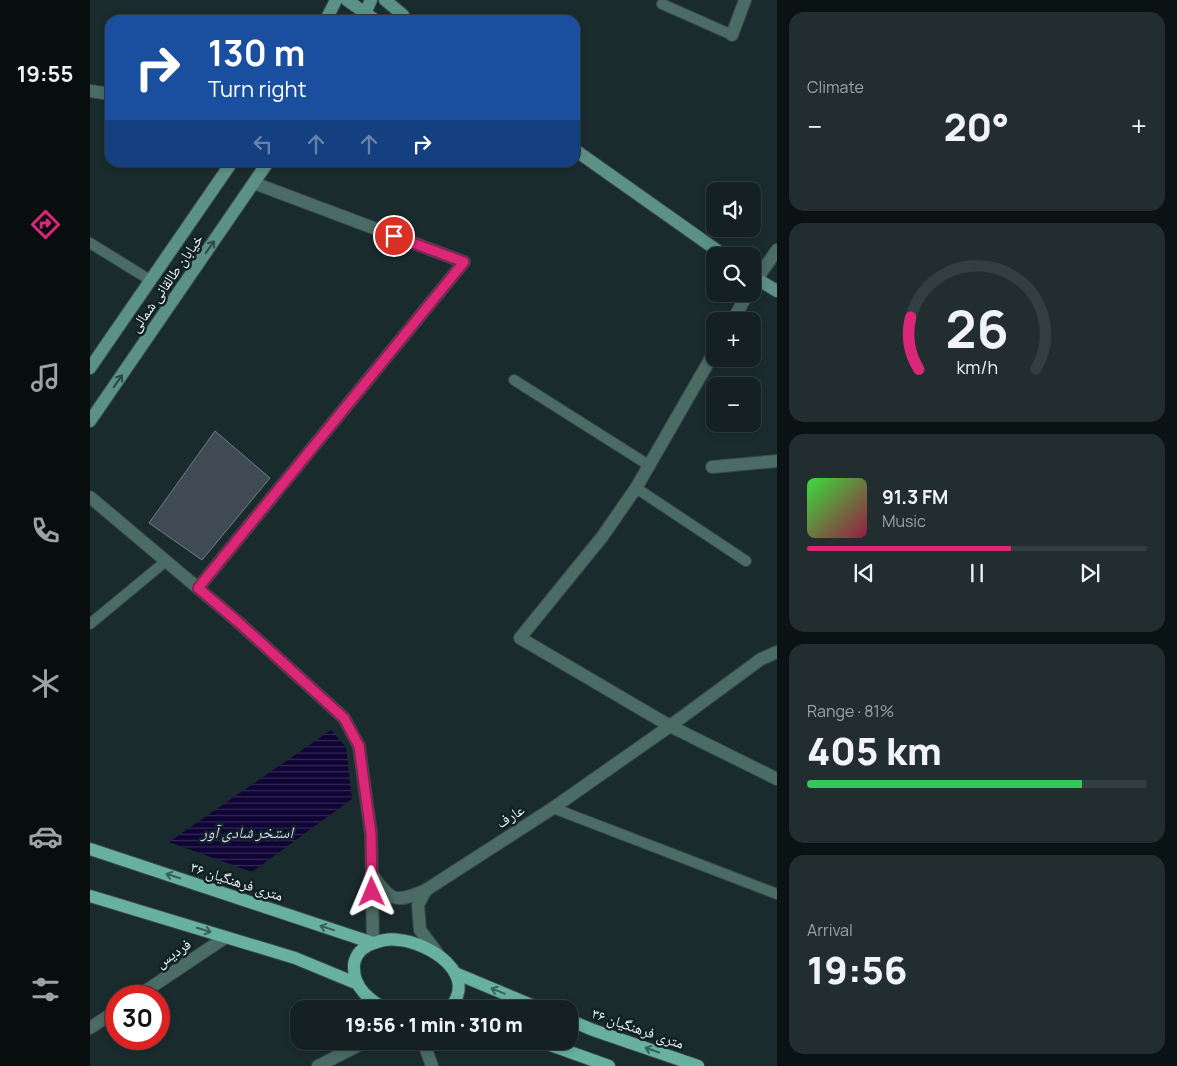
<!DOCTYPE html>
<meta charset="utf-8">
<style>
body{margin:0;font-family:Manrope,"Noto Naskh Arabic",sans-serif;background:#212d2f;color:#f1f3f6;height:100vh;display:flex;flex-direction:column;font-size:19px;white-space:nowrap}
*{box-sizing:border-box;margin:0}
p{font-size:16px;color:#9da3a5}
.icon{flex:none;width:28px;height:28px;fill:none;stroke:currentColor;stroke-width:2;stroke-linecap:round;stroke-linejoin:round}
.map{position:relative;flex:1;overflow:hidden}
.side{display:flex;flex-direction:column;gap:12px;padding:12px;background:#0b1213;width:400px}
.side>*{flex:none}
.top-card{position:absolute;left:15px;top:15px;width:475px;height:152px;border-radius:15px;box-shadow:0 2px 8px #0003,0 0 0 1px #333e40;background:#1a4fa0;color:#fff;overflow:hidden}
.buttons{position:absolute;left:616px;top:182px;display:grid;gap:10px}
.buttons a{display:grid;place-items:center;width:55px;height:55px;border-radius:10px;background:#142022;box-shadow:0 2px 8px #0003,0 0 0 1px #333e40;font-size:25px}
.speed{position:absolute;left:15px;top:985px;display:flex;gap:10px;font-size:25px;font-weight:700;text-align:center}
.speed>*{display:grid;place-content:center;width:65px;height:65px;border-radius:50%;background:#142022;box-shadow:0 2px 8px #0003,0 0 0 1px #333e40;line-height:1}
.speed .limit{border:8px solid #d22;background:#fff;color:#111}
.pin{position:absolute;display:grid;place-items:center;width:42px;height:42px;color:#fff;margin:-21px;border:2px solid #fff;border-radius:50%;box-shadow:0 1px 5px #0007}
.me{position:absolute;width:55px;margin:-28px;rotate:359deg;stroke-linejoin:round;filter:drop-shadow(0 0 4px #0008)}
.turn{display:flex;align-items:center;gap:18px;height:105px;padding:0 20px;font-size:22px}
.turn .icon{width:65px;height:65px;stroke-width:2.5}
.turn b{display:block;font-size:35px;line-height:42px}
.lanes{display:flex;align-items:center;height:48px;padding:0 20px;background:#0003;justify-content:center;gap:25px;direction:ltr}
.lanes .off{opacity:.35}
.big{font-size:38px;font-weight:800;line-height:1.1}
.side .tile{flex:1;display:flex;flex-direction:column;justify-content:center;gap:8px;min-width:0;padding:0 18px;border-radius:15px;background:#212d2f}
.side .dial{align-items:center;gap:0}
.dial svg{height:130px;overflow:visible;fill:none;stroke:#333e40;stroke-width:7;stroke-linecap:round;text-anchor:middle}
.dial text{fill:#f1f3f6;stroke:none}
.song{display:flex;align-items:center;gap:15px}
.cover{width:60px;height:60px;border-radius:8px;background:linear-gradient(135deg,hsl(120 70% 55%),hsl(340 70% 35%))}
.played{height:5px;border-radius:2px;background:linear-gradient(90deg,#db2777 60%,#333e40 60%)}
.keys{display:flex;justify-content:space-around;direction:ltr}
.heat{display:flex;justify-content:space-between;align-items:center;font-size:28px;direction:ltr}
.charge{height:8px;border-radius:4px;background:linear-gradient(90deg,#34c759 81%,#333e40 0)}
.trip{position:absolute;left:200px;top:1000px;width:288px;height:50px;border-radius:15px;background:#142022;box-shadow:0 2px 8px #0003,0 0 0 1px #333e40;font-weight:800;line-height:50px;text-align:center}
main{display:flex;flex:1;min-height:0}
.tabs{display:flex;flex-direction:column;width:90px;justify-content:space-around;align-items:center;background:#080d0e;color:#9da3a5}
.tabs .icon{width:35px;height:35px}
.tabs .on{color:#db2777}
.tabs b{font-size:22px;color:#f1f3f6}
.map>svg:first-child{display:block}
.water{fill:url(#water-rules)}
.building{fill:#3f4a54;stroke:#6f7b86}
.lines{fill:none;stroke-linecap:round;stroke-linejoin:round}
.lane-casing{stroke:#37474a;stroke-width:12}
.street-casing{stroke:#37474a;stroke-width:14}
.secondary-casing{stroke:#37474a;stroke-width:14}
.primary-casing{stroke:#37474a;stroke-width:14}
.lane{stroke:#4b6c64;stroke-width:10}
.street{stroke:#4b6c64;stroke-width:12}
.secondary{stroke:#5c9286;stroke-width:12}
.primary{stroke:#68b0a0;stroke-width:12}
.oneway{stroke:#2b4946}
.oneway2{stroke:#38615c}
.route-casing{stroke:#8e194d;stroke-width:12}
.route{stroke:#db2777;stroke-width:9}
.labels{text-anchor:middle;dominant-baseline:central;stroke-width:5;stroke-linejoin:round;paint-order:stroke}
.street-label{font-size:15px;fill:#ecf6f8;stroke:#112124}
.water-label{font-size:16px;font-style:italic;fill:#d4d6f9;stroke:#112124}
</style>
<main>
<nav class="tabs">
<b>19:55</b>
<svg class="icon on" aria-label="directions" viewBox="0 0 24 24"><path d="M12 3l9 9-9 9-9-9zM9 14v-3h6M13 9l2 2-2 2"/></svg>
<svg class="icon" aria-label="music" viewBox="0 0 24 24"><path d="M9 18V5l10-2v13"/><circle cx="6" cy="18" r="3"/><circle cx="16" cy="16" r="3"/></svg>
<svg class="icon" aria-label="phone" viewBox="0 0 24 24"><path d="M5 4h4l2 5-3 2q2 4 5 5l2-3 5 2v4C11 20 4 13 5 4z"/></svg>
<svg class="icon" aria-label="climate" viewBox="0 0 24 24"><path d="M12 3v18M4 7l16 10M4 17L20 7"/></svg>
<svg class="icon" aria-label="car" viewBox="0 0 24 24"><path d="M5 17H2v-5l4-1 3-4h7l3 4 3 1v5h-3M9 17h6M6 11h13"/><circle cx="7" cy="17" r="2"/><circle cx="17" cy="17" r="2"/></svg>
<svg class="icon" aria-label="filters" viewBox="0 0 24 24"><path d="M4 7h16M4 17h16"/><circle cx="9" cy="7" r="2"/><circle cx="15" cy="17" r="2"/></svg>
</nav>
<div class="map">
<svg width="687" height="1066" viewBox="0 0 687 1066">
<defs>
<pattern id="water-rules" width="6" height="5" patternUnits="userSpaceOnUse" patternTransform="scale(1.25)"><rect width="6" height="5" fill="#0f0435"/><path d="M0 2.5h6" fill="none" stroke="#322953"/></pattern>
</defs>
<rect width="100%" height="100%" fill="#1a2b2e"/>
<path class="water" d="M241,730L256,747L262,799L162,872L79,842Z"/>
<path class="building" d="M125,431L180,478L112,560L59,523Z"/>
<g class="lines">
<g class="lane-casing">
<g id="lane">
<path d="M572,4L642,35"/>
<path d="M0,243L60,280"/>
<path d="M424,380L560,466"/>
<path d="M546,488L656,561"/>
<path d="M0,624L76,561"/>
<path d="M463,808L687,894"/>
</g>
</g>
<g class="street-casing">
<g id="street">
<path d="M642,35L655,0"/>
<path d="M0,91L20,94"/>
<path d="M662,286L687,250"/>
<path d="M642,321L658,294"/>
<path d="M625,351L546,488L512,537L430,638L580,726L687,779"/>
<path d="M622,467L687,461"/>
<path d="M0,497L147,621L254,718L269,746L281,834L283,943"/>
<path d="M108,588L374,262L164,183"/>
<path d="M282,874C300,901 305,904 336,890"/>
<path d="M348,954L330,930L328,905L336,890L463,808L580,726L671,659L687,652"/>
<path d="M48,996L136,937"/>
<path d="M0,1028L26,1011"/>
<path d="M333,1041L342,1066"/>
<path d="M228,1066L277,1041"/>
</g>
</g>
<g class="secondary-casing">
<g id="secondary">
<path d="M257,0L285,20"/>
<path d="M295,0L313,15L315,20"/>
<path d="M236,20L246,0"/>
<path d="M272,20L281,0"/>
<path d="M485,150L635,256"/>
<path d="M662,276L687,291"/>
<path d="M0,368L142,162"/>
<path d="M0,421L178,162"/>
</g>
</g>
<g class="primary-casing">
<g id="primary">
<path d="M0,849L283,943"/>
<path d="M0,896L205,958L268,984"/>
<path d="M365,973L451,1009"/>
<path d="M295,1009C280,1000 264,988 264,969C263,958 270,949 279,945C289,941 298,938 309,940C340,943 390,975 359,1009"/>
<path d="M479,1020L503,1030L608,1066"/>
<path d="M449,1041L519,1066"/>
</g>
</g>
<use href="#lane" class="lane"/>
<use href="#street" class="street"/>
<use href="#secondary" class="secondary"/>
<use href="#primary" class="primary"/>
</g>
<defs><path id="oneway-shaft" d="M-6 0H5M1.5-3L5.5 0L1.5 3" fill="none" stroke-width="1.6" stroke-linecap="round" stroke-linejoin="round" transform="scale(1.25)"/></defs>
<g class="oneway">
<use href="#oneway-shaft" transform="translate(120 247) rotate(-55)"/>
<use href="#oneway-shaft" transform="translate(28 381) rotate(-55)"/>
</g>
<g class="oneway2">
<use href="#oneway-shaft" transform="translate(83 876) rotate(-162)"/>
<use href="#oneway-shaft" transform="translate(237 928) rotate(-162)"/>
<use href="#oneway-shaft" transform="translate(114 930) rotate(17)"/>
<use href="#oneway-shaft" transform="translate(408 991) rotate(-158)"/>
<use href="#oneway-shaft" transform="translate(562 1050) rotate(-161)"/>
</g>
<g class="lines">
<g class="route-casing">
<path id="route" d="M282,892L281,834L269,746L254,718L147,621L108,588L374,262L304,236"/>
</g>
<use href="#route" class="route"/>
</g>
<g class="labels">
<g class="street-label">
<text transform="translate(76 283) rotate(-55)">خیابان طالقانی شمالی</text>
<text transform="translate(420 816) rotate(-33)">عارف</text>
<text transform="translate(147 881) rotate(18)">۳۶ متری فرهنگیان</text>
<text transform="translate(83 953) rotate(-34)">فردیس</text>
<text transform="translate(548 1028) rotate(19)">۳۶ متری فرهنگیان</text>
</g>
<g class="water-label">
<text x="157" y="832">استخر شادی آور</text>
</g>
</g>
</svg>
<div class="buttons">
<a><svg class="icon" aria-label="sound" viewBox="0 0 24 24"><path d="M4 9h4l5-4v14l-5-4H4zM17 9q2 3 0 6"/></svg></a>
<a><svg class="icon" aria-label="search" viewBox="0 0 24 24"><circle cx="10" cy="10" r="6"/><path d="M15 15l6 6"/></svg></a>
<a>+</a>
<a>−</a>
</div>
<div class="speed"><div class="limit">30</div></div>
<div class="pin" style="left:304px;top:236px;background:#d93025"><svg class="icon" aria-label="arrive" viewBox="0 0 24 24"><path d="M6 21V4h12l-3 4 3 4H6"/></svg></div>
<svg class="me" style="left:282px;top:892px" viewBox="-20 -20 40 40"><path d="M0-17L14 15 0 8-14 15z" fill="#db2777" stroke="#fff" stroke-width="4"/></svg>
<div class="trip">19:56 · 1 min · 310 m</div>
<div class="top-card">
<div class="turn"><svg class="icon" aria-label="right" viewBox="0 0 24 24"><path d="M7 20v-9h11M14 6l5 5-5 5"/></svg><div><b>130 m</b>Turn right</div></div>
<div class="lanes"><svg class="icon off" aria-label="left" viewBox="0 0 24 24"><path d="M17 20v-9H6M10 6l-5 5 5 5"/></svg><svg class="icon off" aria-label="ahead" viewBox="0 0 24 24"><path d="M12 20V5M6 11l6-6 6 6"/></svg><svg class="icon off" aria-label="ahead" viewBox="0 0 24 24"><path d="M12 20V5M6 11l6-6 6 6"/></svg><svg class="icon" aria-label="right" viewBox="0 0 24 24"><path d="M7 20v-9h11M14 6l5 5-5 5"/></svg></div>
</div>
</div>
<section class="side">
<div class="tile"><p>Climate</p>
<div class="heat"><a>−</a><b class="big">20°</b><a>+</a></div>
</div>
<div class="tile dial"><svg viewBox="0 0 100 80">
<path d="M14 69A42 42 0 1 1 86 69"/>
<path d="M14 69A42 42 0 0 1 9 37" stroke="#db2777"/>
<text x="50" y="56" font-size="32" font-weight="700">26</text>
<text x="50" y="72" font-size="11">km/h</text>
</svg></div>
<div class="tile">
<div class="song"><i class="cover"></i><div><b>91.3 FM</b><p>Music</p></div></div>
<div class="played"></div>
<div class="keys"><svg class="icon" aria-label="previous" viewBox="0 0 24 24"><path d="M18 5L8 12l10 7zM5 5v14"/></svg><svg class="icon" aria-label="pause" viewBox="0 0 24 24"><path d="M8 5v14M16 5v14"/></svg><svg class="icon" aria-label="next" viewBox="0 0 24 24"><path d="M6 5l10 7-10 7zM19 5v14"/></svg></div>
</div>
<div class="tile"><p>Range · 81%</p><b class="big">405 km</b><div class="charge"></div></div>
<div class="tile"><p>Arrival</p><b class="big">19:56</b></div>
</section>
</main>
